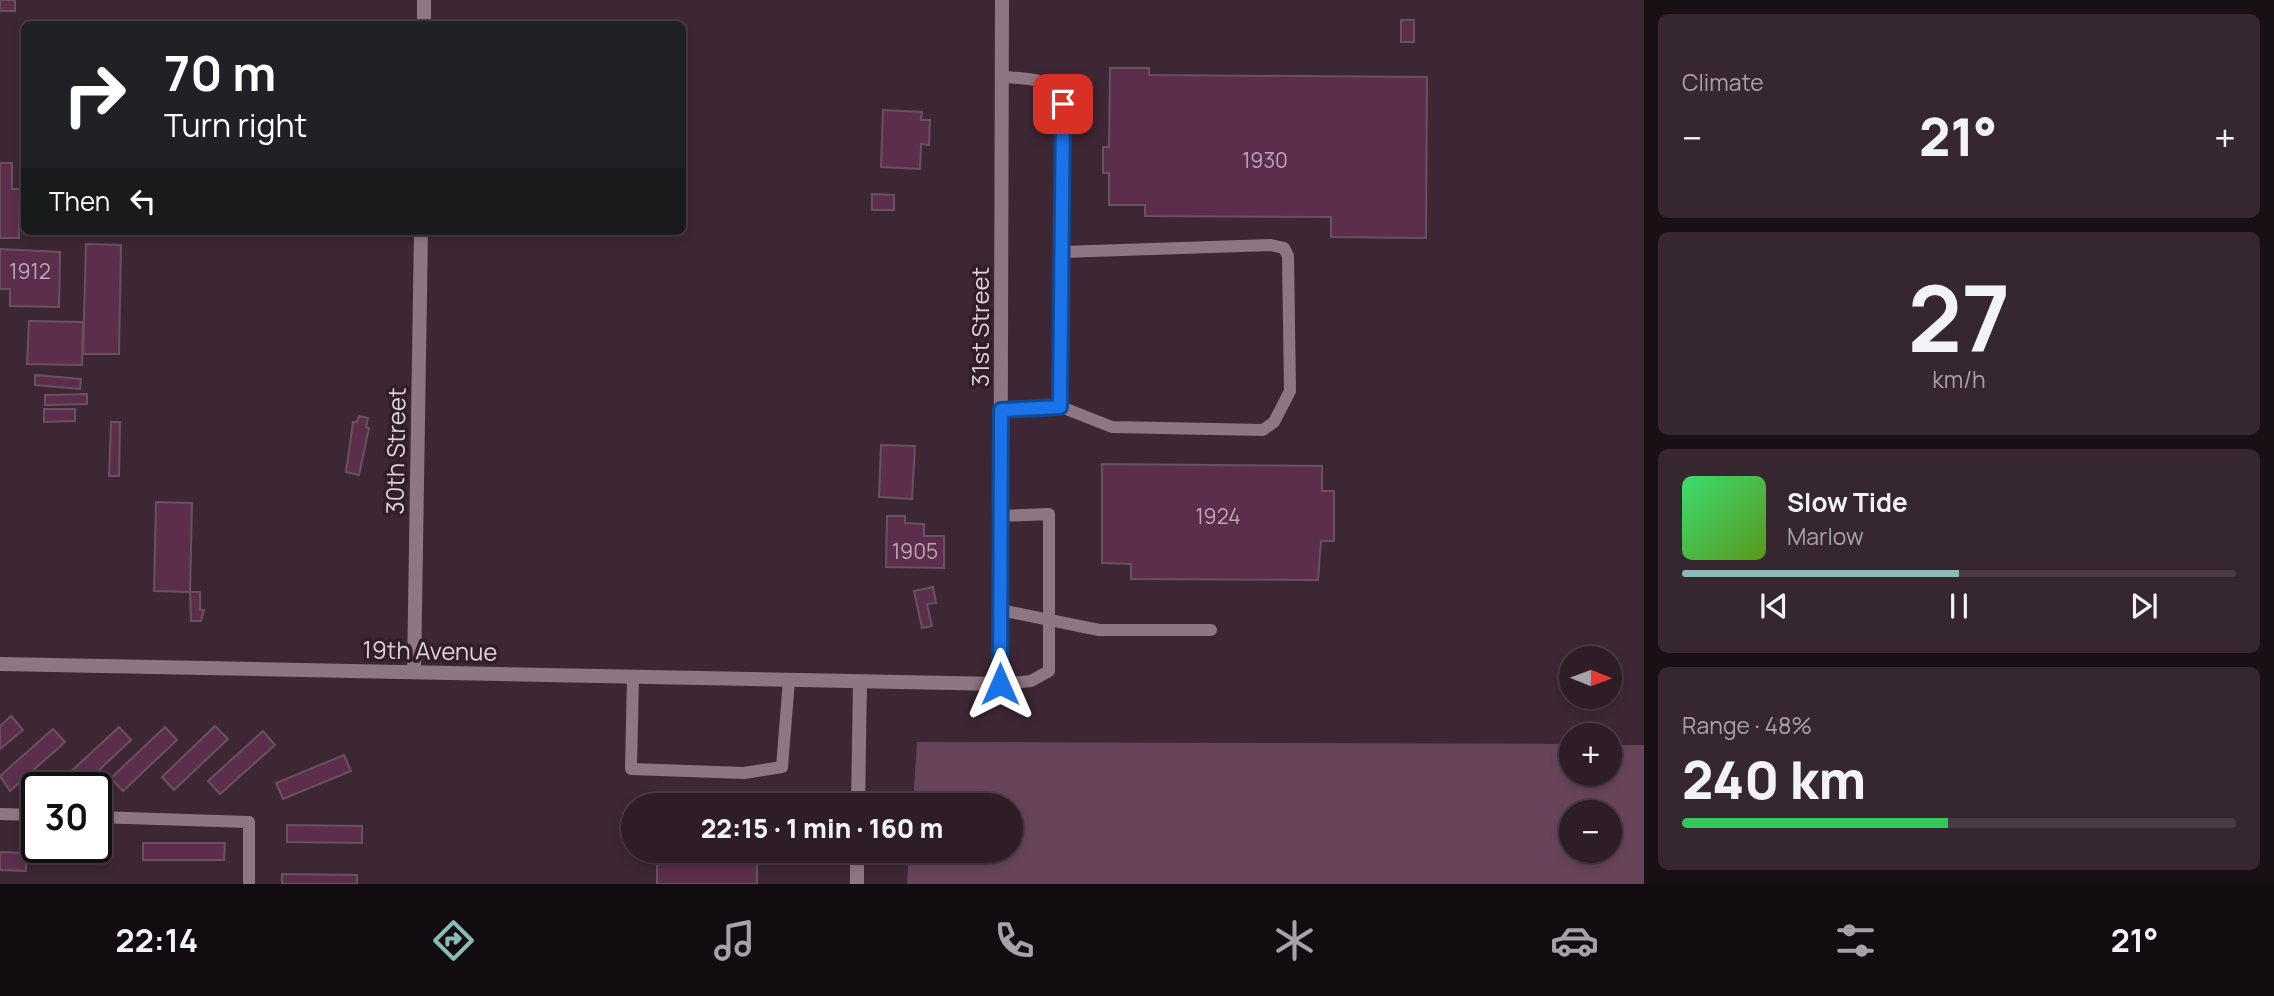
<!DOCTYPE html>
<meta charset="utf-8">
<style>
body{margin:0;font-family:Manrope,sans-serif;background:#36262f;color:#f1f3f6;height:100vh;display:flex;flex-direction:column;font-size:26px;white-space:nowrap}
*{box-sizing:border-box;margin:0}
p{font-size:23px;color:#a7a2a7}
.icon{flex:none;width:38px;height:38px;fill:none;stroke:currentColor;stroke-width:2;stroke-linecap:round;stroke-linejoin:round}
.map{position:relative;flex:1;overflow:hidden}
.drawer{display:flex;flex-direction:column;gap:14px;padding:14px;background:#191015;width:630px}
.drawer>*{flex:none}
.banner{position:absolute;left:21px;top:21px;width:665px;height:214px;border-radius:10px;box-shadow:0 4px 10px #0003,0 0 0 2px #493b44;background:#202124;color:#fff;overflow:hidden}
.needle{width:46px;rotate:91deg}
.buttons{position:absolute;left:1559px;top:646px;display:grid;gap:14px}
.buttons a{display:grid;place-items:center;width:63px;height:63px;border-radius:50%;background:#2e1d27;box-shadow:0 4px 10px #0003,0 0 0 2px #493b44;font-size:35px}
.speed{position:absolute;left:21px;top:772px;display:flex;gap:14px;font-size:35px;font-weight:700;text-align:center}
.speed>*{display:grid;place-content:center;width:91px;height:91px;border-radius:50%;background:#2e1d27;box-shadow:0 4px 10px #0003,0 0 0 2px #493b44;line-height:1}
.speed .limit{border:4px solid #111;border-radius:10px;background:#fff;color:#111}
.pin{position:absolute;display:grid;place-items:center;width:60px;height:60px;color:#fff;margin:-30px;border-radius:14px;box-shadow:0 4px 10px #0006}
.me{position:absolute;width:77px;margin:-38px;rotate:0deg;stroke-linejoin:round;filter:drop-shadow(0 0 5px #0008)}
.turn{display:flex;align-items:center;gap:24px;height:147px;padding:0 28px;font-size:32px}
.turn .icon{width:91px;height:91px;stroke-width:2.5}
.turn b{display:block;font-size:49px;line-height:60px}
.then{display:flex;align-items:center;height:66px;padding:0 28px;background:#0003;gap:14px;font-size:26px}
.big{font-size:52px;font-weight:800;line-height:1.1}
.drawer .card{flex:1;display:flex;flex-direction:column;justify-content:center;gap:10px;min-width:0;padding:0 24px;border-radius:10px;background:#36262f}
.drawer .dial{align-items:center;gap:0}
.dial b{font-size:91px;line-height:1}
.song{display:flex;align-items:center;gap:21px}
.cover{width:84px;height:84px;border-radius:10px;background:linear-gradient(135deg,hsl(140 70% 55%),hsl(90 70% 35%))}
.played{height:7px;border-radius:4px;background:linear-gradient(90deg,#8bbbb9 50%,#493b44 50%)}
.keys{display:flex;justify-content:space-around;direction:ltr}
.heat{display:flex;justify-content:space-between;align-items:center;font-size:38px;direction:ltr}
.charge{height:10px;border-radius:5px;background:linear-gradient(90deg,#34c759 48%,#493b44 0)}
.trip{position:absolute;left:621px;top:793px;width:402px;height:70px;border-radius:35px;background:#2e1d27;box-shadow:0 4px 10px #0003,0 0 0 2px #493b44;font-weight:800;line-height:70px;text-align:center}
.dock{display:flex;height:112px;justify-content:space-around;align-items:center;background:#120c10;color:#a7a2a7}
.dock .icon{width:49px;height:49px}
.dock .selected{color:#8bbbb9}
.dock b{font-size:32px;color:#f1f3f6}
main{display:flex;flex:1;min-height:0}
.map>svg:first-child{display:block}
.green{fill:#68445b;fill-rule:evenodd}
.building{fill:#5c2e4c;stroke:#695160;stroke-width:2}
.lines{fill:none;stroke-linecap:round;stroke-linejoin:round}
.lane{stroke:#8e7785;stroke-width:12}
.street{stroke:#8e7785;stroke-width:14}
.route-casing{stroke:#114b97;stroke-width:18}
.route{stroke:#1a73e8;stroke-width:12}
.labels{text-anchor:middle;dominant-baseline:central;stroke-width:7;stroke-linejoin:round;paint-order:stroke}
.number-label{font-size:21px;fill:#bea8b6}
.street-label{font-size:24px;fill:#dfd1d9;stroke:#321d2a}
</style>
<main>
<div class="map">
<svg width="1644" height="884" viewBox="0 0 1644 884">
<rect width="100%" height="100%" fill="#3d2734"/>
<path class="green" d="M917,742L1571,744L1572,774H1610V745H1644V884H907L909,851L1012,850V805H913ZM1572,812H1610V850H1572Z"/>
<g class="building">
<rect x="0" y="0" width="15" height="11"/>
<rect x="1401" y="20" width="13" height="22"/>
<path d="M1110,68H1149V75L1427,77L1426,238L1331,237V217L1145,216V205H1109V173H1103V147H1109Z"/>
<path d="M883,110L922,112L921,120H930L929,145L921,144L920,169L881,167Z"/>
<path d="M0,163H12V189H20L19,238H0Z"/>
<path d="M872,194L894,195V210H872Z"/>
<path d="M86,244L121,245L119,354H83Z"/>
<path d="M0,249L60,252L59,307L10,306V289H0Z"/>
<path d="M29,321L83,322L82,365L27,364Z"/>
<path d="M35,375L81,379L80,389L35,385Z"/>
<path d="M87,394V404L45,405V395Z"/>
<path d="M44,409H75V421L44,422Z"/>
<path d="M359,416L368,418L366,427L369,428L359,475L346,472L353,422H357Z"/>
<path d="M111,422H120L119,476H109Z"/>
<path d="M881,445L915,446L912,499L879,497Z"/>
<path d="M1102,464L1322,466V491H1334V541H1321L1318,580L1131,579V564L1102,563Z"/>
<path d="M156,502L192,503L190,592L154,591Z"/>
<path d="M887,516H905V523L924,524V536H944V568L886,567Z"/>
<path d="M933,587L936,603L927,604L932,626L922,628L914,591Z"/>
<path d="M190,592H200V610H204L201,621H191Z"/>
<path d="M11,716L23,730L0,749V726Z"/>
<path d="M215,726L228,739L174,790L162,777Z"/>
<path d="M119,727L131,740L80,788H75L65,777Z"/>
<path d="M165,727L177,740L123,791L111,778Z"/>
<path d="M53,729L65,742L10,791L0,776Z"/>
<path d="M263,731L275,745L220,794L208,781Z"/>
<path d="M344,755L351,771L283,799L276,783Z"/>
<path d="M691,792L728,795L727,805H690Z"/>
<path d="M287,825L362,826V843L287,842Z"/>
<path d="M143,843H225L224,860H143Z"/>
<rect x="657" y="850" width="100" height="34"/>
<path d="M0,852L26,853V871L0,870Z"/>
<path d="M282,874L357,875V884H282Z"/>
</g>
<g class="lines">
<g class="lane">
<path d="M1061,407L1112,427L1263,430L1274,422L1290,391L1288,256L1284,248L1271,245L1062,252"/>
<path d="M1001,410L1061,407L1063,104C1048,76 1031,79 1002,77"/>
<path d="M1000,610L1099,630H1211"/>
<path d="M633,677L631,769L744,773L782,767L789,680"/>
<path d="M1000,684L1031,681L1049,671V514L1001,516"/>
<path d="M0,814L37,815"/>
<path d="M96,817L249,822V884"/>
</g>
<g class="street">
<path d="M424,24V0"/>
<path d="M0,664L1000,684L1002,0"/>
<path d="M414,672L421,231"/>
<path d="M858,805L860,682"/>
<path d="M857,884V850"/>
</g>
</g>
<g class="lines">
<g class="route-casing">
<path id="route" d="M1000,684L1001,410L1060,407L1063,104"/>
</g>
<use href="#route" class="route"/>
</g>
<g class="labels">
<g class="number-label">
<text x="1265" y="160">1930</text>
<text x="30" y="271">1912</text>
<text x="1218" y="516">1924</text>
<text x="915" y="551">1905</text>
</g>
<g class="street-label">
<text transform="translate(979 327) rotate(-90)">31st Street</text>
<text transform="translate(395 451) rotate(-89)">30th Street</text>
<text transform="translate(430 650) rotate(1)">19th Avenue</text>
</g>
</g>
</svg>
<div class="buttons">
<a><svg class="needle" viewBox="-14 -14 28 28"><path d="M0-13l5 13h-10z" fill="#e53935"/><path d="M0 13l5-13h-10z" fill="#a7a2a7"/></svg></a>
<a>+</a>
<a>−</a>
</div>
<div class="speed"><div class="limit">30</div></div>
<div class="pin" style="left:1063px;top:104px;background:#d93025"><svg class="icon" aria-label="arrive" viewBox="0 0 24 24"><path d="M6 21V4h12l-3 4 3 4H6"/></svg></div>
<svg class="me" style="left:1000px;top:684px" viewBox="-20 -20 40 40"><path d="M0-17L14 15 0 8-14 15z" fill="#1a73e8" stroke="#fff" stroke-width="4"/></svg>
<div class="trip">22:15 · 1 min · 160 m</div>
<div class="banner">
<div class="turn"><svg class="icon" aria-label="right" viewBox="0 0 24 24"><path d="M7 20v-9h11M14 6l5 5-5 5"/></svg><div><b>70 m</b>Turn right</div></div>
<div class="then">Then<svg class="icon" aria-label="left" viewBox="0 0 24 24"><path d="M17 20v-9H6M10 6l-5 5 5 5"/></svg></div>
</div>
</div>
<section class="drawer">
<div class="card"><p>Climate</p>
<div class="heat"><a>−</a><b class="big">21°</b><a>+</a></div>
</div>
<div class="card dial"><b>27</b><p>km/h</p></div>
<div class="card">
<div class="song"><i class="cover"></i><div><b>Slow Tide</b><p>Marlow</p></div></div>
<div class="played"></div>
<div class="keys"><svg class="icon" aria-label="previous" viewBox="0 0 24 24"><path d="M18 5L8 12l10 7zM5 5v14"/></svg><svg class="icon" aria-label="pause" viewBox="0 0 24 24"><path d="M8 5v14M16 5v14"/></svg><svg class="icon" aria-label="next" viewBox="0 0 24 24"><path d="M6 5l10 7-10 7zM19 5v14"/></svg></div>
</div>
<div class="card"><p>Range · 48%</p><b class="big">240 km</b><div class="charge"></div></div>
</section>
</main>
<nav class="dock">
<b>22:14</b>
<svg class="icon selected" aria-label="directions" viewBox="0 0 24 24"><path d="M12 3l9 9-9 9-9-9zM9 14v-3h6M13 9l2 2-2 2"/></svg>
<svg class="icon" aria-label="music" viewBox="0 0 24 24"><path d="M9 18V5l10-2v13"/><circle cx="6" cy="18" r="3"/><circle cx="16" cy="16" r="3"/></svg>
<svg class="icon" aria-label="phone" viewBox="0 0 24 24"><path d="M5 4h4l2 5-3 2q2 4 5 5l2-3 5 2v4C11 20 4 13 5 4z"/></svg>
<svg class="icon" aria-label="climate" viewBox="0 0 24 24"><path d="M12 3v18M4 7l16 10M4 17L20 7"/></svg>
<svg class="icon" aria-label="car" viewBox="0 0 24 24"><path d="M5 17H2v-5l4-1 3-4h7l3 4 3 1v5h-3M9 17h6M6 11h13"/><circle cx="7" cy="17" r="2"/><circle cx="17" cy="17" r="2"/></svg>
<svg class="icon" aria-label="filters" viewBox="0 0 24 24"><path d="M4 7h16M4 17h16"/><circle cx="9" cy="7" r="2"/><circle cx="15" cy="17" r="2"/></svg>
<b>21°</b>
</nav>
